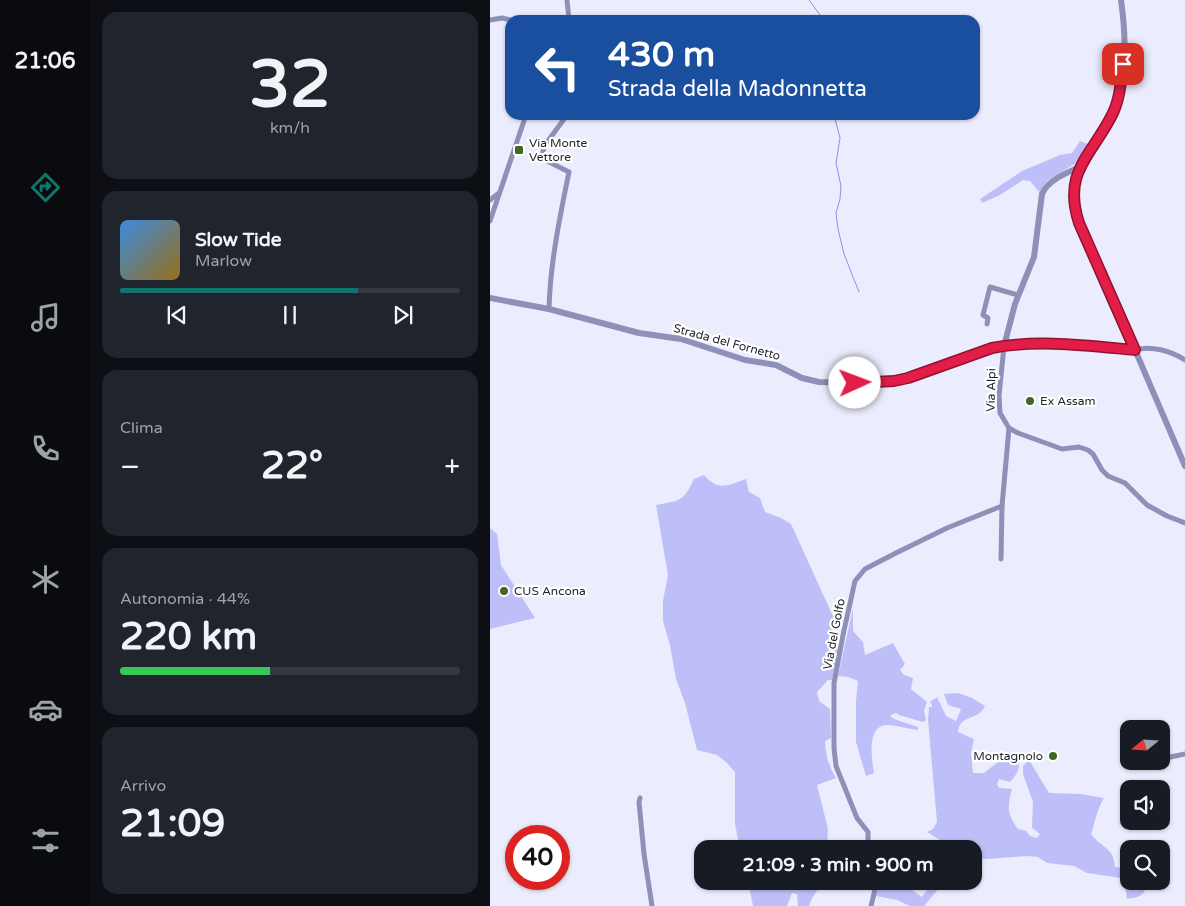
<!DOCTYPE html>
<html lang="it">
<meta charset="utf-8">
<style>
body{margin:0;font-family:"Varela Round",sans-serif;background:#20242c;color:#f1f3f6;height:100vh;display:flex;flex-direction:column;font-size:19px;white-space:nowrap}
*{box-sizing:border-box;margin:0}
p{font-size:16px;color:#9ea1a6}
.icon{flex:none;width:28px;height:28px;fill:none;stroke:currentColor;stroke-width:2;stroke-linecap:round;stroke-linejoin:round}
.map{position:relative;flex:1;overflow:hidden}
.drawer{display:flex;flex-direction:column;gap:12px;padding:12px;background:#0d0f14;width:400px}
.drawer>*{flex:none}
.guide{position:absolute;left:15px;top:15px;width:475px;height:105px;border-radius:15px;box-shadow:0 1px 4px #0004;background:#1a4fa0;color:#fff;overflow:hidden}
.needle{width:32px;rotate:252deg}
.tools{position:absolute;left:630px;top:720px;display:grid;gap:10px}
.tools a{display:grid;place-items:center;width:50px;height:50px;border-radius:10px;background:#171b24;box-shadow:0 1px 4px #0004;font-size:25px}
.speed{position:absolute;left:15px;top:825px;display:flex;gap:10px;font-size:25px;font-weight:700;text-align:center}
.speed>*{display:grid;place-content:center;width:65px;height:65px;border-radius:50%;background:#171b24;box-shadow:0 1px 4px #0004;line-height:1}
.speed .limit{border:8px solid #d22;background:#fff;color:#111}
.pin{position:absolute;display:grid;place-items:center;width:42px;height:42px;color:#fff;margin:-21px;border-radius:10px;box-shadow:0 2px 8px #0006}
.me{position:absolute;width:55px;margin:-28px;rotate:88deg;stroke-linejoin:round;filter:drop-shadow(0 0 4px #0008)}
.turn{display:flex;align-items:center;gap:18px;height:105px;padding:0 20px;font-size:22px}
.turn .icon{width:65px;height:65px;stroke-width:2.5}
.turn b{display:block;font-size:35px;line-height:42px}
.big{font-size:38px;font-weight:700;line-height:1.1}
.drawer .widget{flex:1;display:flex;flex-direction:column;justify-content:center;gap:8px;min-width:0;padding:0 18px;border-radius:15px;background:#20242c}
.drawer .dial{align-items:center;gap:0}
.dial b{font-size:65px;line-height:1}
.song{display:flex;align-items:center;gap:15px}
.cover{width:60px;height:60px;border-radius:8px;background:linear-gradient(135deg,hsl(210 70% 55%),hsl(40 70% 35%))}
.played{height:5px;border-radius:2px;background:linear-gradient(90deg,#0f766e 70%,#363941 70%)}
.keys{display:flex;justify-content:space-around;direction:ltr}
.heat{display:flex;justify-content:space-between;align-items:center;font-size:28px;direction:ltr}
.charge{height:8px;border-radius:4px;background:linear-gradient(90deg,#34c759 44%,#363941 0)}
.trip{position:absolute;left:204px;top:840px;width:288px;height:50px;border-radius:15px;background:#171b24;box-shadow:0 1px 4px #0004;font-weight:700;line-height:50px;text-align:center}
main{display:flex;flex:1;min-height:0}
.tab-bar{display:flex;flex-direction:column;width:90px;justify-content:space-around;align-items:center;background:#090b0e;color:#9ea1a6}
.tab-bar .icon{width:35px;height:35px}
.tab-bar .on{color:#0f766e}
.tab-bar b{font-size:22px;color:#f1f3f6}
.map>svg:first-child{display:block}
.green{fill:#bebff8}
.lines{fill:none;stroke-linecap:round;stroke-linejoin:round}
.stream{stroke:#918ee6;stroke-width:1}
.minor{stroke:#8f90b7;stroke-width:5}
.tertiary{stroke:#8f90b7;stroke-width:6}
.route-casing{stroke:#92132f;stroke-width:12}
.route{stroke:#e11d48;stroke-width:9}
.poi-dot{fill:#416822;stroke:#fff;stroke-width:2}
.labels{text-anchor:middle;dominant-baseline:central;stroke-width:4.5;stroke-linejoin:round;paint-order:stroke}
.poi-label{font-size:12px;fill:#25262c;stroke:#fff;text-anchor:start}
.street-label{font-size:12px;fill:#25262c;stroke:#fff}
</style>
<main>
<nav class="tab-bar">
<b>21:06</b>
<svg class="icon on" aria-label="directions" viewBox="0 0 24 24"><path d="M12 3l9 9-9 9-9-9zM9 14v-3h6M13 9l2 2-2 2"/></svg>
<svg class="icon" aria-label="music" viewBox="0 0 24 24"><path d="M9 18V5l10-2v13"/><circle cx="6" cy="18" r="3"/><circle cx="16" cy="16" r="3"/></svg>
<svg class="icon" aria-label="phone" viewBox="0 0 24 24"><path d="M5 4h4l2 5-3 2q2 4 5 5l2-3 5 2v4C11 20 4 13 5 4z"/></svg>
<svg class="icon" aria-label="climate" viewBox="0 0 24 24"><path d="M12 3v18M4 7l16 10M4 17L20 7"/></svg>
<svg class="icon" aria-label="car" viewBox="0 0 24 24"><path d="M5 17H2v-5l4-1 3-4h7l3 4 3 1v5h-3M9 17h6M6 11h13"/><circle cx="7" cy="17" r="2"/><circle cx="17" cy="17" r="2"/></svg>
<svg class="icon" aria-label="filters" viewBox="0 0 24 24"><path d="M4 7h16M4 17h16"/><circle cx="9" cy="7" r="2"/><circle cx="15" cy="17" r="2"/></svg>
</nav>
<section class="drawer">
<div class="widget dial"><b>32</b><p>km/h</p></div>
<div class="widget">
<div class="song"><i class="cover"></i><div><b>Slow Tide</b><p>Marlow</p></div></div>
<div class="played"></div>
<div class="keys"><svg class="icon" aria-label="previous" viewBox="0 0 24 24"><path d="M18 5L8 12l10 7zM5 5v14"/></svg><svg class="icon" aria-label="pause" viewBox="0 0 24 24"><path d="M8 5v14M16 5v14"/></svg><svg class="icon" aria-label="next" viewBox="0 0 24 24"><path d="M6 5l10 7-10 7zM19 5v14"/></svg></div>
</div>
<div class="widget"><p>Clima</p>
<div class="heat"><a>−</a><b class="big">22°</b><a>+</a></div>
</div>
<div class="widget"><p>Autonomia · 44%</p><b class="big">220 km</b><div class="charge"></div></div>
<div class="widget"><p>Arrivo</p><b class="big">21:09</b></div>
</section>
<div class="map">
<svg width="695" height="906" viewBox="0 0 695 906">
<rect width="100%" height="100%" fill="#ebecfd"/>
<g class="green">
<path d="M590,141L598,144L586,163L558,180L549,192L540,181L533,180L510,195L492,203L490,199L532,171L570,155L582,153Z"/>
<path d="M214,475C229,492 238,485 256,479L259,492L270,498L275,512L291,518L301,524L347,625C342,631 340,635 343,642L349,644L342,680H338L327,692L329,701L340,709L341,738L335,741C336,756 338,765 346,778L327,785L338,829L337,849H250L245,824V772L237,763L227,755L207,750L195,703L186,679L180,645L173,621V601L178,575L166,505C191,500 193,502 204,479Z"/>
<path d="M0,528L7,534L11,565L45,618L0,629Z"/>
<path d="M363,608V631L373,642L375,655L403,643L415,664L410,670L414,675L423,678L421,689L437,702L434,711L436,720L433,722L409,715L406,713L401,715V717L404,719L428,727V730C418,729 407,725 397,725C376,725 382,761 384,773L376,776L366,742V701L368,681L358,677L348,676Z"/>
<path d="M468,693L482,698L495,706C488,722 470,713 468,732L484,739L481,753L483,773H494L508,762L525,753C532,764 529,773 520,782L509,779L507,784L509,788L522,789C517,807 517,814 528,829L536,831L540,836L547,838L550,834L542,828L543,802L533,774V766L539,760L559,793L591,794L614,798C606,811 606,820 601,834C611,848 624,847 625,867L639,869V881H667L657,884C654,897 649,897 637,899L635,884L631,878L597,873L584,866L557,863L548,857L537,856L496,859L483,857L482,849H465L437,832L443,829L447,822L438,720L439,707H442V705L440,702L447,697L456,716L466,721L471,709L458,705L454,694Z"/>
<path d="M258,881H334L322,898L319,906H308L307,894L302,893L297,906H263Z"/>
<path d="M388,881H409L432,897L443,881H453L450,887L434,906H420L407,900L386,896L389,885Z"/>
</g>
<g class="lines">
<g class="stream">
<path d="M319,0L330,15L332,20"/>
<path d="M344,115L350,138L346,163L351,186L350,199L346,213L348,229L354,254L369,292"/>
</g>
<g class="minor">
<path d="M77,0L79,20"/>
<path d="M0,20L12,18L21,20"/>
<path d="M0,200L9,193"/>
<path d="M0,221L36,115"/>
<path d="M59,309C60,264 70,216 79,172L51,158L55,145L77,115"/>
<path d="M497,324L498,318L493,315L500,287L528,295"/>
<path d="M514,346L509,396L510,413L519,428L528,433L572,449L589,447L598,450L603,454L612,470L618,476L635,483L657,505L677,516L695,523"/>
<path d="M645,350C661,345 681,351 695,360"/>
<path d="M511,559L512,506L519,428"/>
<path d="M671,759L695,754"/>
<path d="M150,798L149,802L154,854L162,906"/>
<path d="M378,849V832L367,818L346,766L344,748V683L353,635L365,581L375,569L406,553L457,528L512,506"/>
<path d="M381,906L387,881"/>
</g>
<g class="tertiary">
<path d="M631,0C636,35 637,77 624,111C609,148 580,163 584,208L695,466"/>
<path d="M0,298L59,309L149,333L191,339L255,360L286,365L312,378L329,382L380,383L404,381L418,378L502,348C546,339 600,346 645,350"/>
<path d="M514,346L525,304L544,257L552,194C558,180 576,173 590,167"/>
</g>
</g>
<g class="lines">
<g class="route-casing">
<path id="route" d="M365,383L404,381L418,378L502,348C546,339 600,346 645,350L589,223C572,171 602,156 623,113C630,98 631,81 633,64"/>
</g>
<use href="#route" class="route"/>
</g>
<g class="poi-dot">
<rect x="24" y="145" width="10" height="10" rx="2.5"/>
<circle cx="540" cy="401" r="5"/>
<circle cx="14" cy="591" r="5"/>
<circle cx="563" cy="756" r="5"/>
</g>
<g class="labels">
<g class="poi-label">
<text x="39" y="143">Via Monte<tspan x="39" dy="14">Vettore</tspan></text>
<text x="550" y="401">Ex Assam</text>
<text x="24" y="591">CUS Ancona</text>
<text x="553" y="756" text-anchor="end">Montagnolo</text>
</g>
<g class="street-label">
<text transform="translate(237 342) rotate(15)">Strada del Fornetto</text>
<text transform="translate(501 390) rotate(-89)">Via Alpi</text>
<text transform="translate(344 634) rotate(-79)">Via del Golfo</text>
</g>
</g>
</svg>
<div class="tools">
<a><svg class="needle" viewBox="-14 -14 28 28"><path d="M0-13l5 13h-10z" fill="#e53935"/><path d="M0 13l5-13h-10z" fill="#9ea1a6"/></svg></a>
<a><svg class="icon" aria-label="sound" viewBox="0 0 24 24"><path d="M4 9h4l5-4v14l-5-4H4zM17 9q2 3 0 6"/></svg></a>
<a><svg class="icon" aria-label="search" viewBox="0 0 24 24"><circle cx="10" cy="10" r="6"/><path d="M15 15l6 6"/></svg></a>
</div>
<div class="speed"><div class="limit">40</div></div>
<div class="pin" style="left:633px;top:64px;background:#d93025"><svg class="icon" aria-label="arrive" viewBox="0 0 24 24"><path d="M6 21V4h12l-3 4 3 4H6"/></svg></div>
<svg class="me" style="left:365px;top:383px" viewBox="-20 -20 40 40"><circle r="19" fill="#fff"/><path d="M0-13L10 11 0 6-10 11z" fill="#e11d48"/></svg>
<div class="trip">21:09 · 3 min · 900 m</div>
<div class="guide">
<div class="turn"><svg class="icon" aria-label="left" viewBox="0 0 24 24"><path d="M17 20v-9H6M10 6l-5 5 5 5"/></svg><div><b>430 m</b>Strada della Madonnetta</div></div>
</div>
</div>
</main>
